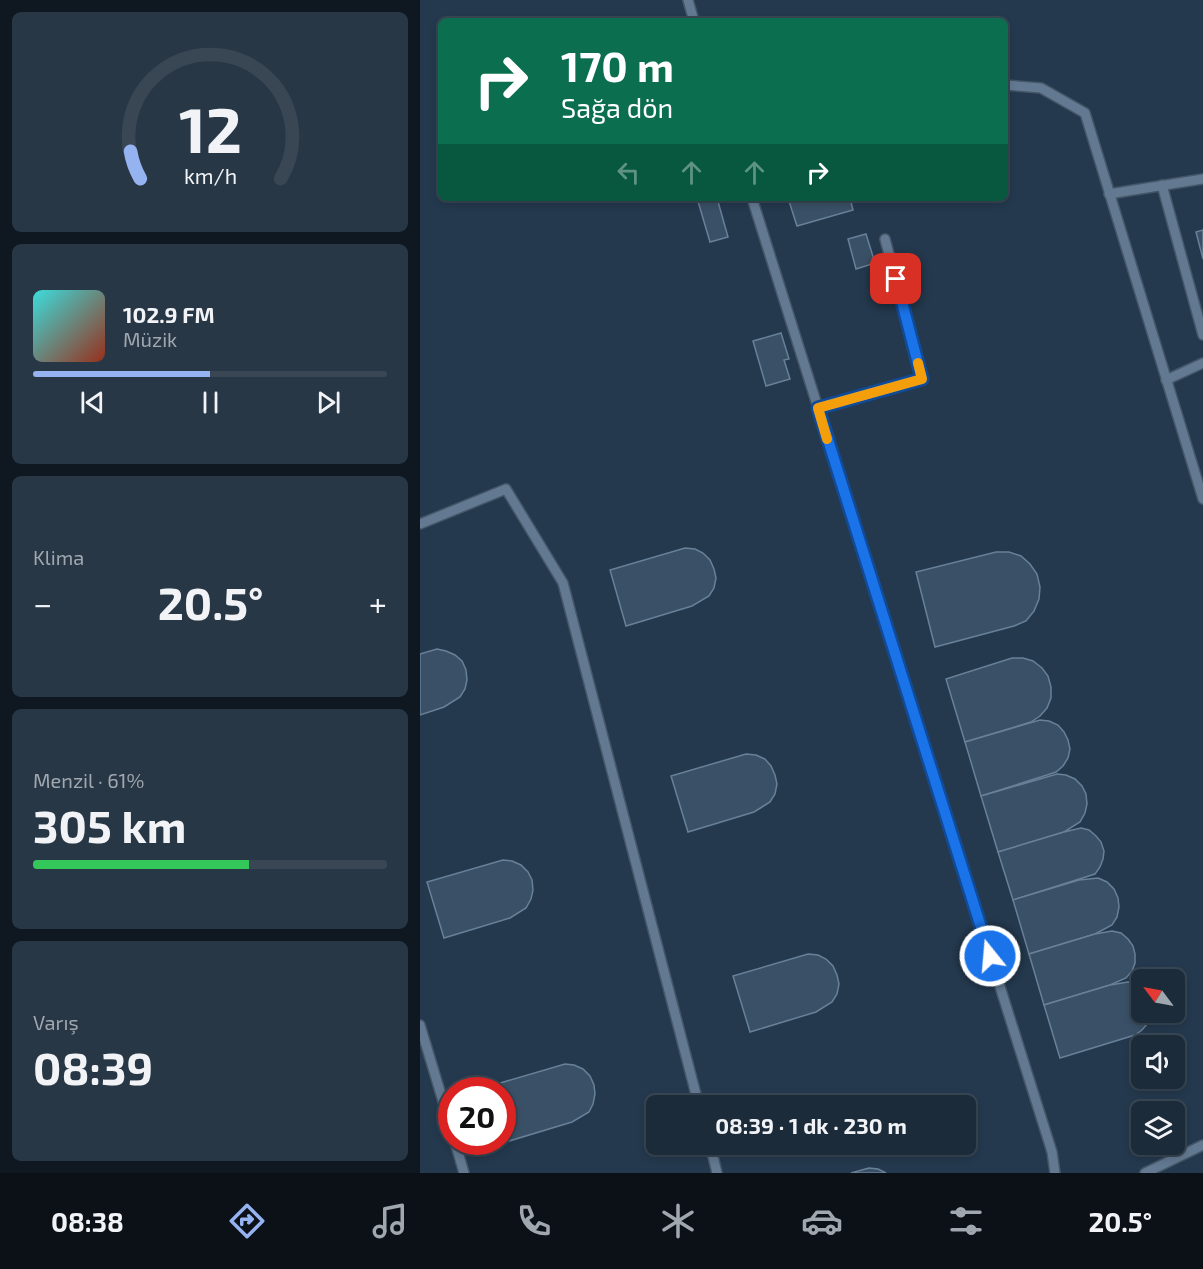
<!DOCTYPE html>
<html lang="tr">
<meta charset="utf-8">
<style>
body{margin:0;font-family:"Exo 2",sans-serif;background:#283745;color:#f1f3f6;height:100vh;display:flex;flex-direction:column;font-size:22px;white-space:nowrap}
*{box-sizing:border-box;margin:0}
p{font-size:20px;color:#a0a7af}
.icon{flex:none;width:33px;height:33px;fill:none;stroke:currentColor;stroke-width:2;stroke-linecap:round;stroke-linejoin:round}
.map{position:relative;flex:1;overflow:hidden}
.drawer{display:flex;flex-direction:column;gap:12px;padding:12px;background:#0f1820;width:420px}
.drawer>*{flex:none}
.hud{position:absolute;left:18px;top:18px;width:570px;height:183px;border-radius:9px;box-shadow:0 3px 9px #0003,0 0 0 2px #394754;background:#0b6e4f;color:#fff;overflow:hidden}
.needle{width:39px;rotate:302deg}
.tools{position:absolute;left:711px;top:969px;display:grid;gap:12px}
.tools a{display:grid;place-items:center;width:54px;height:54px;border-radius:9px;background:#1b2b3a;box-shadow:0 3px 9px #0003,0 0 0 2px #394754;font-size:30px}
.speed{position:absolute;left:18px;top:1077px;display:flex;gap:12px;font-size:30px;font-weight:700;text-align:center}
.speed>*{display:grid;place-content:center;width:78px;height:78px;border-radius:50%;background:#1b2b3a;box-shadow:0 3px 9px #0003,0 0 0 2px #394754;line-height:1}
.speed .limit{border:9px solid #d22;background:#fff;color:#111}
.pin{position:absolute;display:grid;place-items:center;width:51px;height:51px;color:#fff;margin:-26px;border-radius:12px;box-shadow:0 3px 9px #0006}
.me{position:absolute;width:66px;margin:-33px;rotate:343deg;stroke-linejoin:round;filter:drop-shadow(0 0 4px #0008)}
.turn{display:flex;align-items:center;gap:21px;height:126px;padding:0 24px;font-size:27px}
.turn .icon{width:78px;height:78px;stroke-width:2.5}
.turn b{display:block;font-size:42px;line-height:51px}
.lanes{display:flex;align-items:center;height:57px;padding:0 24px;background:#0003;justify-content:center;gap:30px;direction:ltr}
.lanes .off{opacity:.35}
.big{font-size:45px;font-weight:700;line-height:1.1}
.drawer .widget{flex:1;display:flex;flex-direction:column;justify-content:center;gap:9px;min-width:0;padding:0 21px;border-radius:9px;background:#283745}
.drawer .dial{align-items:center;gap:0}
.dial svg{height:156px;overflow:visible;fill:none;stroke:#394754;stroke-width:7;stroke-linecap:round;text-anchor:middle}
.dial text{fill:#f1f3f6;stroke:none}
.song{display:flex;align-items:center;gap:18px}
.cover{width:72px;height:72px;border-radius:9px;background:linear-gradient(135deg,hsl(180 70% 55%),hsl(10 70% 35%))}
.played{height:6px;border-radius:3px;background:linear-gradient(90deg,#95b2f1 50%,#394754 50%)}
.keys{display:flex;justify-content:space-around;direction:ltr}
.heat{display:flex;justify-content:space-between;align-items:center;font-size:33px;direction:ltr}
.charge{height:9px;border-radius:4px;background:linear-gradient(90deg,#34c759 61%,#394754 0)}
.trip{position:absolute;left:226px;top:1095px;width:330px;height:60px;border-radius:9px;background:#1b2b3a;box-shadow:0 3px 9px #0003,0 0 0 2px #394754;font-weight:700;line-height:60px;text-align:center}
.dock{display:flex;height:96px;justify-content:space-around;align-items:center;background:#0b1117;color:#a0a7af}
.dock .icon{width:42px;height:42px}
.dock .active{color:#95b2f1}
.dock b{font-size:27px;color:#f1f3f6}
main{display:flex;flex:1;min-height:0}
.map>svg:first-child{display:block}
.building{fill:#3a5066;stroke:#688098;stroke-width:1.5}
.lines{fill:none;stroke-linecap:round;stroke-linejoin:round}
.service-casing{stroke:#445667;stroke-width:12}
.service{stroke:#627991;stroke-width:9}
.route-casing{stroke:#114b97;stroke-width:15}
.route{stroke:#1a73e8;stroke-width:10}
.slow{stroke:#f59e0b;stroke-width:10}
</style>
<main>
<section class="drawer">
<div class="widget dial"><svg viewBox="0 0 100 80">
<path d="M14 69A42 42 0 1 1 86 69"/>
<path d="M14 69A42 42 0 0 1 9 55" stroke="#95b2f1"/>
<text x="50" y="56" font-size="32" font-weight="700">12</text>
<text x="50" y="72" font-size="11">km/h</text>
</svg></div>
<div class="widget">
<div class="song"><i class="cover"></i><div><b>102.9 FM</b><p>Müzik</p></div></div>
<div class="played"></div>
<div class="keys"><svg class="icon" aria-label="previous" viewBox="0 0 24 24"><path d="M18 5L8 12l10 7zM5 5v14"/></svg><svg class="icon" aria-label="pause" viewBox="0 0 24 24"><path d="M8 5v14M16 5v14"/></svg><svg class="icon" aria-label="next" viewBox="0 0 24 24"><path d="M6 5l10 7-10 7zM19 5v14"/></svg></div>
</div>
<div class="widget"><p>Klima</p>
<div class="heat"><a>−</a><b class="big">20.5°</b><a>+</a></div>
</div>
<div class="widget"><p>Menzil · 61%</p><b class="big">305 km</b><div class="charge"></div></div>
<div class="widget"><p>Varış</p><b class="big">08:39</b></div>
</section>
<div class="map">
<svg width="783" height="1173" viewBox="0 0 783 1173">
<rect width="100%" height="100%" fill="#24394e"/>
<g class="building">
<path d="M277,198H297L308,237L290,242Z"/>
<path d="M368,198H430L433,210L377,226Z"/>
<path d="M783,230V259L776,232Z"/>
<path d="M446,234L455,263L436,269L428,239Z"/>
<path d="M361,333L369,359L364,360L370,379L346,386L333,341Z"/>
<path d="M265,548L275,549L283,553L290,560L294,569L296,578L294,588L289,596L272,606L206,626L190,570Z"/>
<path d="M576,552H589L601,556L610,564L617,574L620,587L619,599L614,611L606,621L594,626L515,647L496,572Z"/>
<path d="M17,649L26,651L35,655L42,661L46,670L47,680L45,689L40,697L24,707L0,715V654Z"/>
<path d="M592,658H603L613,661L622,668L628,676L631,687V698L627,708L620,716L611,722L545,742L526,679Z"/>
<path d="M620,720L629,721L638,725L644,732L648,740L650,749L648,758L643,766L636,772L627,775L561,796L545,742Z"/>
<path d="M326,754L336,755L345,759L351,766L355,775L357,784L355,794L350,802L334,812L268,832L251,776Z"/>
<path d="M637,774L646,775L655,779L662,786L666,794L667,804L665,813L660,822L644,832L578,852L561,796Z"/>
<path d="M661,828L669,830L676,836L681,842L684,851L683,859L680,867L675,874L593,900L578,852L644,832Z"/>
<path d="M83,860L92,861L101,865L108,872L112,880L113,890L111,899L106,908L90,918L24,938L7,882Z"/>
<path d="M678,878L687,882L694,889L698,898L699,907L697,917L692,925L675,934L609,954L593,900L659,880Z"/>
<path d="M692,931L701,933L708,939L713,946L715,954V963L712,971L706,978L690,985L624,1005L609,954L675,934Z"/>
<path d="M388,954L398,955L406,959L413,966L417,975L419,984L417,994L412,1002L396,1012L330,1032L313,976Z"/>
<path d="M708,982L716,984L722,988V1012H731L728,1023L722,1030L715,1035L640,1058L624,1005L690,985Z"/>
<path d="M145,1064L154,1065L163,1069L170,1076L174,1085L175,1094L173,1104L169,1112L152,1122L86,1142L82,1129V1090H71L70,1086Z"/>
<path d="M449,1168L458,1169L466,1173H431Z"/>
</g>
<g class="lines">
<g class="service-casing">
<g id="service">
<path d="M268,0L274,21"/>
<path d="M585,85L621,88L665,113L783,499"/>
<path d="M742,185L783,335"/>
<path d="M689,194L783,179"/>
<path d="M332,198L632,1152L635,1173"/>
<path d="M746,380L783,363"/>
<path d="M398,408L502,379L465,239"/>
<path d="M0,524L86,489L143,583L279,1106"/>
<path d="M0,1025L32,1131"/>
<path d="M35,1142L44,1173"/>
<path d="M290,1144L297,1173"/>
<path d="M725,1173L783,1145"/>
</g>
</g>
<use href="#service" class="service"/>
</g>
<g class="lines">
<g class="route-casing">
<path id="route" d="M476,279L502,379L398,408L570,956"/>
</g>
<use href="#route" class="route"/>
<path class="slow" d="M407,439L398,408L502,379L498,363"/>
</g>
</svg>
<div class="tools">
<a><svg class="needle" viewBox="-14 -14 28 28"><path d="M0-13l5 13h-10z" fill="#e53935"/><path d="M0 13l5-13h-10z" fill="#a0a7af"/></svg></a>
<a><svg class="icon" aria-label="sound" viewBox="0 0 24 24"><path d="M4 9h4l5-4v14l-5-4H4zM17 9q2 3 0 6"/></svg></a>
<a><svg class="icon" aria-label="layers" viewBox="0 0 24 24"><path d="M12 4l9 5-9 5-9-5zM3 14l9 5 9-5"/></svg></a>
</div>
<div class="speed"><div class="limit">20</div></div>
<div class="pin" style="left:476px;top:279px;background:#d93025"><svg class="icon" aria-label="arrive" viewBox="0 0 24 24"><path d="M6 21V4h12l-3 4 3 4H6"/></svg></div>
<svg class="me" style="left:570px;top:956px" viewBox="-20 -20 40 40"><circle r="17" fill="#1a73e8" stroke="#fff" stroke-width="3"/><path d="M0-11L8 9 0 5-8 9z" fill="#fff"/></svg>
<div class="trip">08:39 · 1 dk · 230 m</div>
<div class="hud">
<div class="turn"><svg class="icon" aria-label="right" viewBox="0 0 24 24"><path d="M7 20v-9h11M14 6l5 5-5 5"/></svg><div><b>170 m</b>Sağa dön</div></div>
<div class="lanes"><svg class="icon off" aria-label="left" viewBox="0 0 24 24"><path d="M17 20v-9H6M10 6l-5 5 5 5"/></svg><svg class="icon off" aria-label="ahead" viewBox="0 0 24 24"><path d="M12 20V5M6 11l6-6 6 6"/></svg><svg class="icon off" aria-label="ahead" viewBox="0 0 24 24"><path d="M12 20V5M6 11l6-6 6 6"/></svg><svg class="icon" aria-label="right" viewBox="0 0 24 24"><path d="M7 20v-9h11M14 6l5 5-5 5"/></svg></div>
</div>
</div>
</main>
<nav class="dock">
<b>08:38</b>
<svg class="icon active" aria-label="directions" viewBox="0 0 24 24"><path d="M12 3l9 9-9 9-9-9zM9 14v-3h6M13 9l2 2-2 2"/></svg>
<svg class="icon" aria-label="music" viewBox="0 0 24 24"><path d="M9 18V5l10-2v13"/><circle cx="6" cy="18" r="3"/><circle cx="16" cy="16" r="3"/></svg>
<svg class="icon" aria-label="phone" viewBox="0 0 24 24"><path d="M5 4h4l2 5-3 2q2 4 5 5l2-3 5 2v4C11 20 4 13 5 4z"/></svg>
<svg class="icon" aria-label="climate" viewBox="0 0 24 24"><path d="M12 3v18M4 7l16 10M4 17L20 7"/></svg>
<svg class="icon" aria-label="car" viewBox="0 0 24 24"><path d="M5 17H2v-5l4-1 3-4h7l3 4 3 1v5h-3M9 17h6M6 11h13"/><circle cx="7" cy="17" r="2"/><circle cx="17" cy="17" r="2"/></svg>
<svg class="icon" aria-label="filters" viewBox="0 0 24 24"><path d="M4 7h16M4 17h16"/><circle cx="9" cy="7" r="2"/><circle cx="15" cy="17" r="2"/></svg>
<b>20.5°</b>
</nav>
